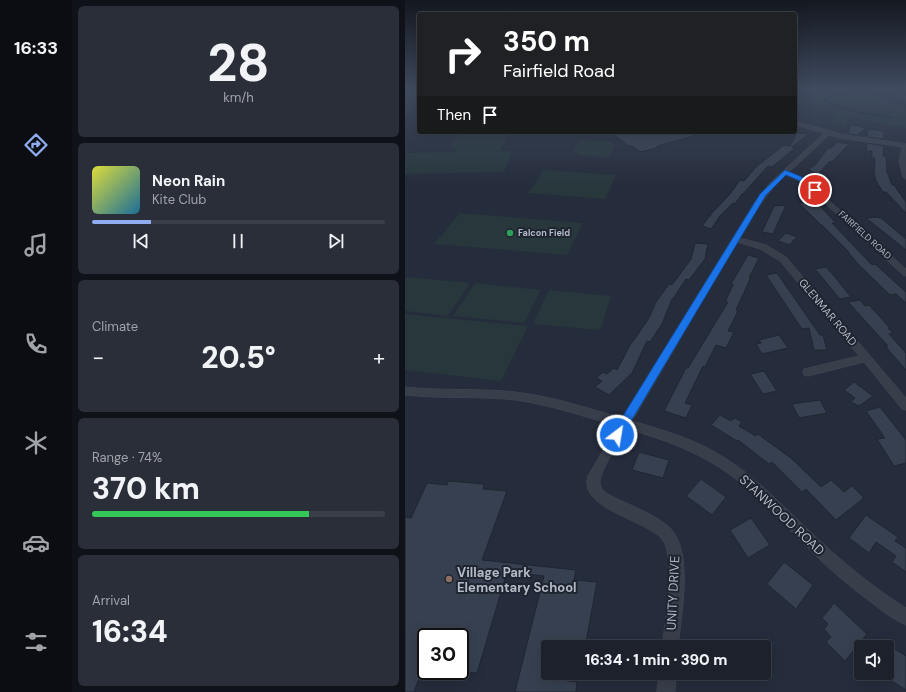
<!DOCTYPE html>
<meta charset="utf-8">
<style>
body{margin:0;font-family:"DM Sans",sans-serif;background:#292e38;color:#f1f3f6;height:100vh;display:flex;flex-direction:column;font-size:15px;white-space:nowrap}
*{box-sizing:border-box;margin:0}
p{font-size:13px;color:#a0a3a9}
.icon{flex:none;width:22px;height:22px;fill:none;stroke:currentColor;stroke-width:2;stroke-linecap:round;stroke-linejoin:round}
.map{position:relative;flex:1;overflow:hidden}
.side{display:flex;flex-direction:column;gap:6px;padding:6px;background:#0f1218;width:333px}
.side>*{flex:none}
.banner{position:absolute;left:12px;top:12px;width:380px;height:122px;border-radius:4px;box-shadow:0 4px 16px #0002,0 0 0 1px #3a3e48;background:#202124;color:#fff;overflow:hidden}
.fabs{position:absolute;left:449px;top:640px;display:grid;gap:8px}
.fabs a{display:grid;place-items:center;width:40px;height:40px;border-radius:4px;background:#1c212c;box-shadow:0 4px 16px #0002,0 0 0 1px #3a3e48;font-size:20px}
.speed{position:absolute;left:12px;top:628px;display:flex;gap:8px;font-size:20px;font-weight:700;text-align:center}
.speed>*{display:grid;place-content:center;width:52px;height:52px;border-radius:50%;background:#1c212c;box-shadow:0 4px 16px #0002,0 0 0 1px #3a3e48;line-height:1}
.speed .limit{border:2px solid #111;border-radius:6px;background:#fff;color:#111}
.pin{position:absolute;display:grid;place-items:center;width:34px;height:34px;color:#fff;margin:-17px;border:2px solid #fff;border-radius:50%;box-shadow:0 1px 4px #0007}
.me{position:absolute;width:44px;margin:-22px;rotate:31deg;stroke-linejoin:round;filter:drop-shadow(0 0 3px #0008)}
.turn{display:flex;align-items:center;gap:14px;height:84px;padding:0 20px;font-size:18px}
.turn .icon{width:52px;height:52px;stroke-width:2.5}
.turn b{display:block;font-size:28px;line-height:34px}
.then{display:flex;align-items:center;height:38px;padding:0 20px;background:#0003;gap:8px;font-size:15px}
.big{font-size:30px;font-weight:800;line-height:1.1}
.side .card{flex:1;display:flex;flex-direction:column;justify-content:center;gap:6px;min-width:0;padding:0 14px;border-radius:6px;background:#292e38}
.side .dial{align-items:center;gap:0}
.dial b{font-size:52px;line-height:1}
.song{display:flex;align-items:center;gap:12px}
.cover{width:48px;height:48px;border-radius:6px;background:linear-gradient(135deg,hsl(60 70% 55%),hsl(200 70% 35%))}
.played{height:4px;border-radius:2px;background:linear-gradient(90deg,#8facf0 20%,#3a3e48 20%)}
.keys{display:flex;justify-content:space-around;direction:ltr}
.heat{display:flex;justify-content:space-between;align-items:center;font-size:22px;direction:ltr}
.charge{height:6px;border-radius:3px;background:linear-gradient(90deg,#34c759 74%,#3a3e48 0)}
.trip{position:absolute;left:136px;top:640px;width:230px;height:40px;border-radius:4px;background:#1c212c;box-shadow:0 4px 16px #0002,0 0 0 1px #3a3e48;font-weight:800;line-height:40px;text-align:center}
main{display:flex;flex:1;min-height:0}
.tabs{display:flex;flex-direction:column;width:72px;justify-content:space-around;align-items:center;background:#0b0d12;color:#a0a3a9}
.tabs .icon{width:28px;height:28px}
.tabs .current{color:#8facf0}
.tabs b{font-size:18px;color:#f1f3f6}
.map>svg:first-child{display:block}
.green{fill:#27373c}
.lines{fill:none;stroke-linecap:round;stroke-linejoin:round}
.stream{stroke:#192338;stroke-width:1.5}
.building{fill:#374050;stroke:#202632}
.minor-casing{stroke:#424854;stroke-width:1}
.minor{fill:#383f4b;fill-rule:evenodd}
.route{fill:#1a73e8;stroke:#114b97}
.leisure-dot{fill:#2e9e5b;stroke:#1e2430;stroke-width:1.5}
.education-dot{fill:#8d6e63;stroke:#1e2430;stroke-width:1.5}
.labels{text-anchor:middle;dominant-baseline:central;stroke-width:4;stroke-linejoin:round;paint-order:stroke}
.far-poi-label{font-size:9px;font-weight:bold;fill:#b4bac6;stroke:#1e2430;text-anchor:start}
.far-street-label{font-size:9px;fill:#b4bac6;stroke:#1e2430}
.street-label{font-size:11px;fill:#b4bac6;stroke:#1e2430}
.near-street-label{font-size:13px;fill:#b4bac6;stroke:#1e2430}
.near-poi-label{font-size:13px;font-weight:bold;fill:#b4bac6;stroke:#1e2430;text-anchor:start}
</style>
<main>
<nav class="tabs">
<b>16:33</b>
<svg class="icon current" aria-label="directions" viewBox="0 0 24 24"><path d="M12 3l9 9-9 9-9-9zM9 14v-3h6M13 9l2 2-2 2"/></svg>
<svg class="icon" aria-label="music" viewBox="0 0 24 24"><path d="M9 18V5l10-2v13"/><circle cx="6" cy="18" r="3"/><circle cx="16" cy="16" r="3"/></svg>
<svg class="icon" aria-label="phone" viewBox="0 0 24 24"><path d="M5 4h4l2 5-3 2q2 4 5 5l2-3 5 2v4C11 20 4 13 5 4z"/></svg>
<svg class="icon" aria-label="climate" viewBox="0 0 24 24"><path d="M12 3v18M4 7l16 10M4 17L20 7"/></svg>
<svg class="icon" aria-label="car" viewBox="0 0 24 24"><path d="M5 17H2v-5l4-1 3-4h7l3 4 3 1v5h-3M9 17h6M6 11h13"/><circle cx="7" cy="17" r="2"/><circle cx="17" cy="17" r="2"/></svg>
<svg class="icon" aria-label="filters" viewBox="0 0 24 24"><path d="M4 7h16M4 17h16"/><circle cx="9" cy="7" r="2"/><circle cx="15" cy="17" r="2"/></svg>
</nav>
<section class="side">
<div class="card dial"><b>28</b><p>km/h</p></div>
<div class="card">
<div class="song"><i class="cover"></i><div><b>Neon Rain</b><p>Kite Club</p></div></div>
<div class="played"></div>
<div class="keys"><svg class="icon" aria-label="previous" viewBox="0 0 24 24"><path d="M18 5L8 12l10 7zM5 5v14"/></svg><svg class="icon" aria-label="pause" viewBox="0 0 24 24"><path d="M8 5v14M16 5v14"/></svg><svg class="icon" aria-label="next" viewBox="0 0 24 24"><path d="M6 5l10 7-10 7zM19 5v14"/></svg></div>
</div>
<div class="card"><p>Climate</p>
<div class="heat"><a>−</a><b class="big">20.5°</b><a>+</a></div>
</div>
<div class="card"><p>Range · 74%</p><b class="big">370 km</b><div class="charge"></div></div>
<div class="card"><p>Arrival</p><b class="big">16:34</b></div>
</section>
<div class="map">
<svg width="501" height="692" viewBox="0 0 501 692">
<rect width="100%" height="100%" fill="#252c3b"/>
<g class="green">
<path d="M390,89H421L419,91L433,97L459,92L501,108V128L445,117L440,125L427,122L429,114L419,108L420,106L390,92Z"/>
<path d="M0,91H14L0,119Z"/>
<path d="M88,132H103L101,140L95,151H107L99,172L0,174L1,153L53,152L47,147L46,143L53,135Z"/>
<path d="M175,140L206,142L210,145L203,158L176,155L168,152Z"/>
<path d="M139,170L211,175L200,199L123,193Z"/>
<path d="M55,213L178,223L162,255L29,244Z"/>
<path d="M1,277L65,283L43,316L0,311V279Z"/>
<path d="M70,283L136,290L119,323L48,316Z"/>
<path d="M144,290L206,296L195,330L128,324Z"/>
<path d="M0,314L123,326L96,381L0,370Z"/>
</g>
<g class="lines">
<path class="stream" d="M394,89L442,110L488,118"/>
</g>
<g class="building">
<path d="M445,125L453,126L460,128L453,135L443,134Z"/>
<path d="M463,129L479,131V139L462,137Z"/>
<path d="M205,132H292V135L252,146L254,147L236,152L227,146H224Z"/>
<path d="M392,133L404,134L387,147L390,148L367,167L363,166L338,194H337L330,204L328,203L315,216L306,229L297,226L308,212L325,194L335,180L339,181L351,167L379,145L385,146Z"/>
<path d="M433,142L444,144L427,162L425,161L412,175L404,169L411,164L423,148H426Z"/>
<path d="M462,143L479,146L478,156H481L482,173L483,174L487,185H489L501,202V213L481,192H478L471,181L469,172L470,158H467V151H461Z"/>
<path d="M411,202L431,223H427L467,265L470,264L501,292V303L491,294L485,295L453,264L443,252H444L417,225H416L394,203Z"/>
<path d="M381,205L368,234L357,232L369,206Z"/>
<path d="M471,217L476,218L501,239V250L461,218Z"/>
<path d="M381,233L392,237L384,245L373,241Z"/>
<path d="M290,243L303,244L300,259L284,280L281,279L268,299H267L257,324L245,342L242,341L227,373L204,395L190,387L197,381L191,378L198,372L202,374L209,368L212,370L224,347L244,318L251,302L264,284L267,285L286,259Z"/>
<path d="M343,255L354,258L344,278L346,277L331,310L333,311L323,331L329,332L321,348L311,345L300,367L298,366L280,403L287,405L281,418L259,411L281,368H283L323,302H320L328,285L326,284Z"/>
<path d="M421,267L429,276L446,297L435,299L410,269Z"/>
<path d="M372,273L415,335H418L422,350H409L404,328L397,329L361,275Z"/>
<path d="M455,300L460,306L464,305L485,328H483L488,333L484,334L501,353V370L480,346H483L443,302Z"/>
<path d="M374,335L383,348L357,354L351,344L356,343L354,340Z"/>
<path d="M359,371L372,391L358,394L345,374Z"/>
<path d="M449,382L468,396L454,406L446,402L450,398L439,390Z"/>
<path d="M415,400L422,413L394,418L387,404Z"/>
<path d="M475,407L501,440V463L489,466L472,439L480,438L461,411Z"/>
<path d="M315,415L326,421L330,418L337,422L334,426L351,436L353,434L387,459L416,487L426,480L439,492L447,486L459,498L431,520L401,489L397,492L367,462L364,464L333,440L332,441L306,425Z"/>
<path d="M234,452L264,460L258,478L227,470Z"/>
<path d="M296,479L321,497L307,515L281,496Z"/>
<path d="M43,481L79,484L78,489L102,491L77,560L171,570L169,580L192,582L180,647H143V673H156L155,680L172,682L171,692H110L139,576L102,572L72,673L55,671V637H21V667H18L9,692H0V517L6,518L22,483L42,485Z"/>
<path d="M461,515L493,537L490,541L501,548V572L487,562L491,556L471,542L464,553L444,538Z"/>
<path d="M346,518L365,545L343,558L325,530Z"/>
<path d="M379,562L408,585L391,609L362,584Z"/>
<path d="M429,603L462,634L440,661L421,642L426,637L419,629L423,624L417,618Z"/>
<path d="M482,644L501,656V690L482,678Z"/>
</g>
<g class="lines">
<g class="minor-casing">
<g id="minor">
<path d="M475,89H482L501,96V99Z"/>
<path d="M390,121L436,134L501,144V179L498,177L494,162L497,147L435,138L424,135L384,172L401,180L501,269V276L498,275L397,182L381,175C361,193 348,215 335,238L361,245L381,257L501,398V410L497,409L459,362L403,376L399,375L398,372L399,369L454,356L375,261L355,249L332,242L227,421C259,430 292,440 320,458C355,480 382,511 412,538C440,564 469,588 501,608V625C487,619 475,609 463,600C439,582 416,562 395,540C373,518 352,495 327,476C296,453 259,439 222,429C216,439 194,472 195,482C195,487 198,490 201,493C220,504 250,513 265,528C289,552 276,616 273,647H257C260,622 272,558 257,539C241,520 172,508 183,476L212,426C178,416 145,405 111,400C74,396 37,399 0,395V387C37,391 73,388 110,392C146,396 182,408 217,418L351,200L365,183L419,133L390,125Z"/>
<path d="M255,673H271L270,692H252Z"/>
</g>
</g>
<use href="#minor" class="minor"/>
</g>
<linearGradient id="sky" x2="0" y2="1"><stop stop-color="#141820"/><stop offset="0.48" stop-color="#404b60"/><stop offset="1" stop-color="#404b60" stop-opacity="0"/></linearGradient>
<rect width="501" height="186" fill="url(#sky)"/>
<path class="route" d="M380,170L397,177L413,190L408,192L393,180L381,175L361,195L216,438L212,439L208,438L207,435L208,432L355,194Z"/>
<circle class="leisure-dot" cx="105" cy="233" r="4"/>
<circle class="education-dot" cx="44" cy="579" r="4"/>
<g class="labels">
<g class="far-poi-label">
<text x="113" y="233">Falcon Field</text>
</g>
<g class="far-street-label">
<text transform="translate(460 235) rotate(42)">FAIRFIELD ROAD</text>
</g>
<g class="street-label">
<text transform="translate(423 312) rotate(50)">GLENMAR ROAD</text>
</g>
<g class="near-street-label">
<text transform="translate(377 515) rotate(43)">STANWOOD ROAD</text>
<text transform="translate(268 593) rotate(-87)">UNITY DRIVE</text>
</g>
<g class="near-poi-label">
<text x="52" y="572">Village Park<tspan x="52" dy="15">Elementary School</tspan></text>
</g>
</g>
</svg>
<div class="fabs">
<a><svg class="icon" aria-label="sound" viewBox="0 0 24 24"><path d="M4 9h4l5-4v14l-5-4H4zM17 9q2 3 0 6"/></svg></a>
</div>
<div class="speed"><div class="limit">30</div></div>
<div class="pin" style="left:410px;top:190px;background:#d93025"><svg class="icon" aria-label="arrive" viewBox="0 0 24 24"><path d="M6 21V4h12l-3 4 3 4H6"/></svg></div>
<svg class="me" style="left:212px;top:435px" viewBox="-20 -20 40 40"><circle r="17" fill="#1a73e8" stroke="#fff" stroke-width="3"/><path d="M0-11L8 9 0 5-8 9z" fill="#fff"/></svg>
<div class="trip">16:34 · 1 min · 390 m</div>
<div class="banner">
<div class="turn"><svg class="icon" aria-label="right" viewBox="0 0 24 24"><path d="M7 20v-9h11M14 6l5 5-5 5"/></svg><div><b>350 m</b>Fairfield Road</div></div>
<div class="then">Then<svg class="icon" aria-label="arrive" viewBox="0 0 24 24"><path d="M6 21V4h12l-3 4 3 4H6"/></svg></div>
</div>
</div>
</main>
